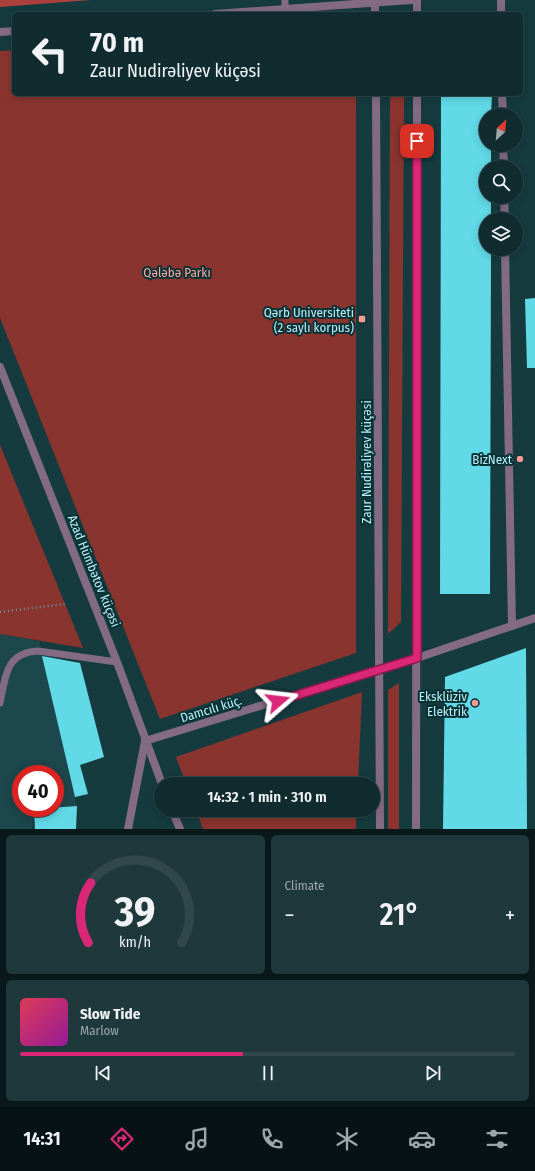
<!DOCTYPE html>
<meta charset="utf-8">
<style>
body{margin:0;font-family:"Fira Sans Condensed",sans-serif;background:#1e383b;color:#f1f3f6;height:100vh;display:flex;flex-direction:column;font-size:15px;white-space:nowrap}
*{box-sizing:border-box;margin:0}
p{font-size:13px;color:#9ca7aa}
.icon{flex:none;width:22px;height:22px;fill:none;stroke:currentColor;stroke-width:2;stroke-linecap:round;stroke-linejoin:round}
.map{position:relative;height:829px;overflow:hidden}
.side{display:flex;flex-direction:column;gap:6px;padding:6px;background:#09181a;flex:1}
.side>*{flex:none}
.guide{position:absolute;left:12px;top:12px;width:511px;height:84px;border-radius:6px;box-shadow:0 2px 10px #0003,0 0 0 1px #30484b;background:#102c2f;color:#f1f3f6;overflow:hidden}
.needle{width:26px;rotate:26deg}
.fabs{position:absolute;left:479px;top:108px;display:grid;gap:8px}
.fabs a{display:grid;place-items:center;width:44px;height:44px;border-radius:50%;background:#102c2f;box-shadow:0 2px 10px #0003,0 0 0 1px #30484b;font-size:20px}
.speed{position:absolute;left:12px;top:765px;display:flex;gap:8px;font-size:20px;font-weight:700;text-align:center}
.speed>*{display:grid;place-content:center;width:52px;height:52px;border-radius:50%;background:#102c2f;box-shadow:0 2px 10px #0003,0 0 0 1px #30484b;line-height:1}
.speed .limit{border:6px solid #d22;background:#fff;color:#111}
.pin{position:absolute;display:grid;place-items:center;width:34px;height:34px;color:#fff;margin:-17px;border-radius:8px;box-shadow:0 2px 6px #0006}
.me{position:absolute;width:44px;margin:-22px;rotate:73deg;stroke-linejoin:round;filter:drop-shadow(0 0 3px #0008)}
.turn{display:flex;align-items:center;gap:14px;height:84px;padding:0 12px;font-size:18px}
.turn .icon{width:52px;height:52px;stroke-width:2.5}
.turn b{display:block;font-size:28px;line-height:34px}
.big{font-size:30px;font-weight:600;line-height:1.1}
.side .card{flex:1;display:flex;flex-direction:column;justify-content:center;gap:6px;min-width:0;padding:0 14px;border-radius:6px;background:#1e383b}
.side .dial{align-items:center;gap:0}
.dial svg{height:104px;overflow:visible;fill:none;stroke:#30484b;stroke-width:7;stroke-linecap:round;text-anchor:middle}
.dial text{fill:#f1f3f6;stroke:none}
.song{display:flex;align-items:center;gap:12px}
.cover{width:48px;height:48px;border-radius:6px;background:linear-gradient(135deg,hsl(350 70% 55%),hsl(300 70% 35%))}
.played{height:4px;border-radius:2px;background:linear-gradient(90deg,#db2777 45%,#30484b 45%)}
.keys{display:flex;justify-content:space-around;direction:ltr}
.heat{display:flex;justify-content:space-between;align-items:center;font-size:22px;direction:ltr}
.side .tiles{flex:1;display:grid;gap:6px;grid-template-columns:1fr 1fr}
.card:last-child{grid-column:span 2}
.trip{position:absolute;left:154px;top:777px;width:226px;height:40px;border-radius:20px;background:#102c2f;box-shadow:0 2px 10px #0003,0 0 0 1px #30484b;font-weight:600;line-height:40px;text-align:center}
.dock{display:flex;height:64px;justify-content:space-around;align-items:center;background:#061213;color:#9ca7aa}
.dock .icon{width:28px;height:28px}
.dock .selected{color:#db2777}
.dock b{font-size:18px;color:#f1f3f6}
.map>svg:first-child{display:block}
.built{fill:#1c474c}
.green{fill:#8a3430}
.forest{fill:#ad403c}
.building{fill:#61d9e7}
.lines{fill:none;stroke-linecap:round;stroke-linejoin:round}
.path{stroke:#69969c;stroke-width:2.5;stroke-dasharray:1 3;stroke-linecap:butt}
.service{stroke:#836b84;stroke-width:7}
.minor{stroke:#836b84;stroke-width:8}
.tertiary{stroke:#836b84;stroke-width:8}
.route-casing{stroke:#8e194d;stroke-width:10}
.route{stroke:#db2777;stroke-width:7}
.poi-dot{fill:#f59c94;stroke:#083135;stroke-width:1.5}
.labels{text-anchor:middle;dominant-baseline:central;stroke-width:4;stroke-linejoin:round;paint-order:stroke}
.park-label{font-size:13px;fill:#fda69e;stroke:#083135}
.poi-label{font-size:13px;fill:#b9eef5;stroke:#083135;text-anchor:end}
.street-label{font-size:13px;fill:#b9eef5;stroke:#083135}
</style>
<div class="map">
<svg width="535" height="829" viewBox="0 0 535 829">
<rect width="100%" height="100%" fill="#153b3f"/>
<path class="built" d="M0,634L39,641L77,806L55,807V774H21V808H46L34,809L32,829H0Z"/>
<g class="green">
<path d="M14,50V94H356V653L160,719L0,318V51Z"/>
<path d="M390,94H404L401,622L388,634Z"/>
<path d="M0,445L83,648L0,634Z"/>
<path d="M399,683V829H388V690Z"/>
<path d="M362,692L358,784H186L176,757Z"/>
<path d="M196,810H356V829H203Z"/>
</g>
<path class="forest" d="M0,0H91L0,7Z"/>
<g class="building">
<path d="M441,94H492L491,115H486V145H491V167H486V197H491V219H486V249H491L490,594H440Z"/>
<path d="M535,298V368H527L525,299Z"/>
<path d="M526,648L527,829H443L445,677Z"/>
<path d="M42,656L80,663L104,757L80,765L88,794L75,797Z"/>
<path d="M77,806L76,829H35L34,809Z"/>
</g>
<g class="lines">
<path class="path" d="M0,612L65,604"/>
<g class="service">
<path d="M285,8V0"/>
<path d="M0,703C6,676 5,653 38,651L117,662"/>
</g>
<g class="minor">
<path d="M501,0V14"/>
<path d="M502,94L503,115"/>
<path d="M503,145L504,167"/>
<path d="M504,197L505,219"/>
<path d="M505,249L512,626"/>
<path d="M128,829L145,741"/>
</g>
<g class="tertiary">
<path d="M375,0V14"/>
<path d="M417,0V14"/>
<path d="M215,14L411,0"/>
<path d="M0,32L14,31"/>
<path d="M376,94L380,829"/>
<path d="M0,367L117,662L162,784"/>
<path d="M145,741L417,658L535,618"/>
<path d="M172,810L180,829"/>
<path d="M416,829L417,94"/>
</g>
</g>
<g class="lines">
<g class="route-casing">
<path id="route" d="M278,701L417,658V141"/>
</g>
<use href="#route" class="route"/>
</g>
<g class="poi-dot">
<rect x="358" y="315" width="8" height="8" rx="2"/>
<circle cx="520" cy="459" r="4"/>
<circle cx="475" cy="703" r="4"/>
</g>
<g class="labels">
<g class="park-label">
<text x="177" y="272">Qələbə Parkı</text>
</g>
<g class="poi-label">
<text x="354" y="312">Qərb Universiteti<tspan x="354" dy="15">(2 saylı korpus)</tspan></text>
<text x="512" y="459">BizNext</text>
<text x="467" y="696">Eksklüziv<tspan x="467" dy="15">Elektrik</tspan></text>
</g>
<g class="street-label">
<text transform="translate(366 462) rotate(-90)">Zaur Nudirəliyev küçəsi</text>
<text transform="translate(94 571) rotate(68)">Azad Hümbətov küçəsi</text>
<text transform="translate(211 709) rotate(-17)">Damcılı küç.</text>
</g>
</g>
</svg>
<div class="fabs">
<a><svg class="needle" viewBox="-14 -14 28 28"><path d="M0-13l5 13h-10z" fill="#e53935"/><path d="M0 13l5-13h-10z" fill="#9ca7aa"/></svg></a>
<a><svg class="icon" aria-label="search" viewBox="0 0 24 24"><circle cx="10" cy="10" r="6"/><path d="M15 15l6 6"/></svg></a>
<a><svg class="icon" aria-label="layers" viewBox="0 0 24 24"><path d="M12 4l9 5-9 5-9-5zM3 14l9 5 9-5"/></svg></a>
</div>
<div class="speed"><div class="limit">40</div></div>
<div class="pin" style="left:417px;top:141px;background:#d93025"><svg class="icon" aria-label="arrive" viewBox="0 0 24 24"><path d="M6 21V4h12l-3 4 3 4H6"/></svg></div>
<svg class="me" style="left:278px;top:701px" viewBox="-20 -20 40 40"><path d="M0-17L14 15 0 8-14 15z" fill="#db2777" stroke="#fff" stroke-width="4"/></svg>
<div class="trip">14:32 · 1 min · 310 m</div>
<div class="guide">
<div class="turn"><svg class="icon" aria-label="left" viewBox="0 0 24 24"><path d="M17 20v-9H6M10 6l-5 5 5 5"/></svg><div><b>70 m</b>Zaur Nudirəliyev küçəsi</div></div>
</div>
</div>
<section class="side">
<div class="tiles">
<div class="card dial"><svg viewBox="0 0 100 80">
<path d="M14 69A42 42 0 1 1 86 69"/>
<path d="M14 69A42 42 0 0 1 16 23" stroke="#db2777"/>
<text x="50" y="56" font-size="32" font-weight="700">39</text>
<text x="50" y="72" font-size="11">km/h</text>
</svg></div>
<div class="card"><p>Climate</p>
<div class="heat"><a>−</a><b class="big">21°</b><a>+</a></div>
</div>
<div class="card">
<div class="song"><i class="cover"></i><div><b>Slow Tide</b><p>Marlow</p></div></div>
<div class="played"></div>
<div class="keys"><svg class="icon" aria-label="previous" viewBox="0 0 24 24"><path d="M18 5L8 12l10 7zM5 5v14"/></svg><svg class="icon" aria-label="pause" viewBox="0 0 24 24"><path d="M8 5v14M16 5v14"/></svg><svg class="icon" aria-label="next" viewBox="0 0 24 24"><path d="M6 5l10 7-10 7zM19 5v14"/></svg></div>
</div>
</div>
</section>
<nav class="dock">
<b>14:31</b>
<svg class="icon selected" aria-label="directions" viewBox="0 0 24 24"><path d="M12 3l9 9-9 9-9-9zM9 14v-3h6M13 9l2 2-2 2"/></svg>
<svg class="icon" aria-label="music" viewBox="0 0 24 24"><path d="M9 18V5l10-2v13"/><circle cx="6" cy="18" r="3"/><circle cx="16" cy="16" r="3"/></svg>
<svg class="icon" aria-label="phone" viewBox="0 0 24 24"><path d="M5 4h4l2 5-3 2q2 4 5 5l2-3 5 2v4C11 20 4 13 5 4z"/></svg>
<svg class="icon" aria-label="climate" viewBox="0 0 24 24"><path d="M12 3v18M4 7l16 10M4 17L20 7"/></svg>
<svg class="icon" aria-label="car" viewBox="0 0 24 24"><path d="M5 17H2v-5l4-1 3-4h7l3 4 3 1v5h-3M9 17h6M6 11h13"/><circle cx="7" cy="17" r="2"/><circle cx="17" cy="17" r="2"/></svg>
<svg class="icon" aria-label="filters" viewBox="0 0 24 24"><path d="M4 7h16M4 17h16"/><circle cx="9" cy="7" r="2"/><circle cx="15" cy="17" r="2"/></svg>
</nav>
